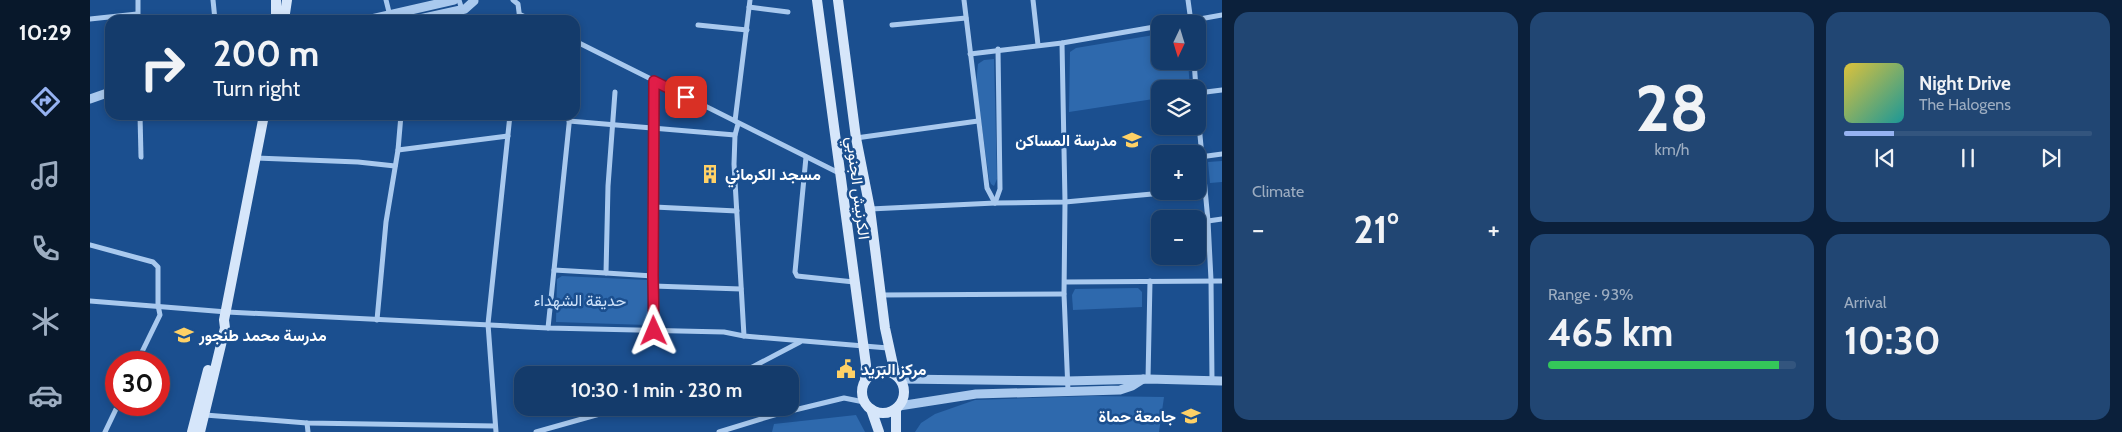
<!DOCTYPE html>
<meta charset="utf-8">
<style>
body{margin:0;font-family:Cabin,Vazirmatn,sans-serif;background:#214673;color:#f1f3f6;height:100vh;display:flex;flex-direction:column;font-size:19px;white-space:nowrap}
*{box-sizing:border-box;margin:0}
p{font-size:16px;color:#9dadc1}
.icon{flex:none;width:28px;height:28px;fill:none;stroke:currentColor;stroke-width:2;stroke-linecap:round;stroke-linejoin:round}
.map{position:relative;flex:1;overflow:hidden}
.drawer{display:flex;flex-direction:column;gap:12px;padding:12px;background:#0b203b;width:900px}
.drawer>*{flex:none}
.banner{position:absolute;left:15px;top:15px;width:475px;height:105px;border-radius:15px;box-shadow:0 2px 8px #0003,0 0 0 1px #33557e;background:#143b6b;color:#f1f3f6;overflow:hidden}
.needle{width:32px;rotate:184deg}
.controls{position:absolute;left:1061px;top:15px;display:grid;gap:10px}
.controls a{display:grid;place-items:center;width:55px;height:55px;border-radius:10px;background:#143b6b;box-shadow:0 2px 8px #0003,0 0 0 1px #33557e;font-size:25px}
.speed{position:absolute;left:15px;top:351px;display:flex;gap:10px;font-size:25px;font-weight:700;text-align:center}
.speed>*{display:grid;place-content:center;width:65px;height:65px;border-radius:50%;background:#143b6b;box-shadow:0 2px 8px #0003,0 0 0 1px #33557e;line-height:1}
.speed .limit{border:8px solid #d22;background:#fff;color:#111}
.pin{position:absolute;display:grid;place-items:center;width:42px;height:42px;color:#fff;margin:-21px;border-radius:10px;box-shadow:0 2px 8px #0006}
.me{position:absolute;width:55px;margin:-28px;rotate:359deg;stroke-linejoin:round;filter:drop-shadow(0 0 4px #0008)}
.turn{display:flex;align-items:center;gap:18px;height:105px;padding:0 25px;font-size:22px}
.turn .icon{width:65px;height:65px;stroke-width:2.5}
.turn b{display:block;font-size:35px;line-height:42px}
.big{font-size:38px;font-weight:700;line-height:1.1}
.drawer .card{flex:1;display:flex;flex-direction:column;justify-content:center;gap:8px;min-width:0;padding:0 18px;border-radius:15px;background:#214673}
.drawer .dial{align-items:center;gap:0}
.dial b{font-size:65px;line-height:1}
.song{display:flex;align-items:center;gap:15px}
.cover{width:60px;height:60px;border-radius:8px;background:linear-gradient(135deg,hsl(50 70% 55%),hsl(180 70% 35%))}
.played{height:5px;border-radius:2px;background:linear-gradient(90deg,#95b2f1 20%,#33557e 20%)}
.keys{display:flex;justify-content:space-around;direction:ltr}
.heat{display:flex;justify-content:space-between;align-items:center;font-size:28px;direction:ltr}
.charge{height:8px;border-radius:4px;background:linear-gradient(90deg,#34c759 93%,#33557e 0)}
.drawer .tiles{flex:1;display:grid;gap:12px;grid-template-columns:repeat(3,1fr)}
.card:first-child{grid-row:span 2}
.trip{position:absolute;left:424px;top:366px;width:285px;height:50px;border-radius:15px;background:#143b6b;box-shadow:0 2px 8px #0003,0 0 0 1px #33557e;font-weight:700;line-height:50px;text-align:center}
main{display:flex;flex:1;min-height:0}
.tab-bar{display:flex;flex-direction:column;width:90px;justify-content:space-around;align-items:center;background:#08182b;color:#9dadc1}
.tab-bar .icon{width:35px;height:35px}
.tab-bar .selected{color:#95b2f1}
.tab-bar b{font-size:22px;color:#f1f3f6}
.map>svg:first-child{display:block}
.green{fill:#2e69ad}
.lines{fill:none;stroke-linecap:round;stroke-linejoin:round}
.minor{stroke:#a9c9ee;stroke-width:5}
.tertiary{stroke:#a9c9ee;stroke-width:9}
.secondary{stroke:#d6e6fa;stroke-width:10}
.route-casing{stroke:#92132f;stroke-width:12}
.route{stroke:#e11d48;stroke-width:9}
.labels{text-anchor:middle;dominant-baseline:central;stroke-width:5;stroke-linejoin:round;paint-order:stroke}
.poi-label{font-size:16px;font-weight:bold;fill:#fff;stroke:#1b4f8f;text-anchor:start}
.street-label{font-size:16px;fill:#fff;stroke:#1b4f8f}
.park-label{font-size:16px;fill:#cfe3fa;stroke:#1b4f8f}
</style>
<main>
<nav class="tab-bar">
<b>10:29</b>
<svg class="icon selected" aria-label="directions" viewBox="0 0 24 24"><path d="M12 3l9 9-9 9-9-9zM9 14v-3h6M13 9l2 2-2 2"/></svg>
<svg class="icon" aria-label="music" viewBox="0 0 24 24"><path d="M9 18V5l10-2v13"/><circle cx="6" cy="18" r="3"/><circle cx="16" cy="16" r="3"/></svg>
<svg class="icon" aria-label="phone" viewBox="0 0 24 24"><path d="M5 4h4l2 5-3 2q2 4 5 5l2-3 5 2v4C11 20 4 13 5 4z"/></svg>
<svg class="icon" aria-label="climate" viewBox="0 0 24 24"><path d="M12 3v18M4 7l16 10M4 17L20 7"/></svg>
<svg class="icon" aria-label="car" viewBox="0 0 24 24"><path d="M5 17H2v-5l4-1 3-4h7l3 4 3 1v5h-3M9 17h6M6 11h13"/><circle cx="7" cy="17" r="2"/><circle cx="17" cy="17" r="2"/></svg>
</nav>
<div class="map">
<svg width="1132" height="432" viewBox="0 0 1132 432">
<rect width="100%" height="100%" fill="#1b4f8f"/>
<g class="green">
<path d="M1070,34V61H1098L1100,89H1070V98L979,112L980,52L986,48Z"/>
<path d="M904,59L907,179L904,186L901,184L899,179L886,84L888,64L894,60Z"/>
<path d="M1132,161V182L1120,183L1118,162Z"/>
<path d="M472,276L557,280V325L466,322L467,279Z"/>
<path d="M1048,288L1052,292V307L983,310L982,295L985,289Z"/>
<path d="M1002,396L1074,397L1069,432H825L831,423L845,414L885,400Z"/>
<path d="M766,415L775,432H682L684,424Z"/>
</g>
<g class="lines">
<g class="minor">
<path d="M48,0V20"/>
<path d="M123,0L125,20"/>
<path d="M296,0L301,20"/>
<path d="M369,0L372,10"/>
<path d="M423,0L428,4L430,20"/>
<path d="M874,0L897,188L905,203"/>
<path d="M943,0L948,45"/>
<path d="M1098,0L1101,22"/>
<path d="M659,7L698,12"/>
<path d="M431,15L442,20"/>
<path d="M0,19L47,14"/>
<path d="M1082,24L1132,15"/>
<path d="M608,25L657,30"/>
<path d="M802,25L876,18"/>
<path d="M485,41L751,174"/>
<path d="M972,43L975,202L974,294L978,391"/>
<path d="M880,54L972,43L1070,26"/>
<path d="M1104,61L1106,89"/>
<path d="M485,63L487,42"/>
<path d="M564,81L563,276L565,331"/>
<path d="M525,92L518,186L516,273L563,276"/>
<path d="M1108,93L1132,90"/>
<path d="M1108,114L1118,221L1121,280L1122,380"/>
<path d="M50,115L51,157"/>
<path d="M479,121L645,135"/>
<path d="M645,121L660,0"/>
<path d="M648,124L645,135L644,164L654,336"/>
<path d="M766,138L888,121"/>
<path d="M308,150L418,136"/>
<path d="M716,157L705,272L707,276L764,282"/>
<path d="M1110,157L1132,154"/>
<path d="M166,158L268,162L305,166"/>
<path d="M905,203L910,189L908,49"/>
<path d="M564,207L647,211"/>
<path d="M780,209L905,203L975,202L1095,191"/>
<path d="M1118,221L1132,219"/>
<path d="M0,245L63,262L68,267V305L70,315L47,362"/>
<path d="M464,270L516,273"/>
<path d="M975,282L1132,281"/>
<path d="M563,286L651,289"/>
<path d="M790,295L974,294"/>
<path d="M0,301L137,312L458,328L634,332L654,336L798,348"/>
<path d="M287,320L296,222L308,150L311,115"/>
<path d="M458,328L480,115"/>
<path d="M644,375L653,372L710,342"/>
<path d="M1058,379L1060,281"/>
<path d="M115,415L217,423L405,426"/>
<path d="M217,423L218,432"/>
<path d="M15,432L28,405"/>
<path d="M406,432L398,324L420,115"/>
<path d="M446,432L531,408"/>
<path d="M629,432L684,415L754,398L774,402"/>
</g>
<g class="tertiary">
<path d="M277,20L364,0"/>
<path d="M325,20L375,9L384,1"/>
<path d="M0,99L20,92"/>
<path d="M810,379L977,381L1058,379L1132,381"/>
<path d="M809,406L886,394L1030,390L1042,386L1053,379"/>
</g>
<g class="secondary">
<path d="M186,0V20"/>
<path d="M727,0L776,365L775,381"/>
<path d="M748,0L766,138L780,209L795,328L805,374"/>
<path d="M194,20L197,0"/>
<circle cx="793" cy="392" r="21"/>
<path d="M781,409L789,432"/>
<path d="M806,409V432"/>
<path d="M102,432L118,370"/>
<path d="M110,432L135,328L134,320L174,115"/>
</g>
</g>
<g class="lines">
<g class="route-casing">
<path id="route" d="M564,331L563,276L564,81L596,97"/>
</g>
<use href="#route" class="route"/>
</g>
<defs>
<g id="school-bare" transform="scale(1.5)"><path d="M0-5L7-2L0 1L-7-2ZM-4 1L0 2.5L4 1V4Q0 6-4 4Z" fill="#ffd166" stroke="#1b4f8f" stroke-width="2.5" paint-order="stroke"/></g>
<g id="building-bare" transform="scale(1.5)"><path d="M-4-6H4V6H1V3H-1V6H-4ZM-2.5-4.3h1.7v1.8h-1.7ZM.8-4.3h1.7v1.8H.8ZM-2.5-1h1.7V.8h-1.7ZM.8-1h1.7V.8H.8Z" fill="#ffd166" stroke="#1b4f8f" stroke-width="2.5" paint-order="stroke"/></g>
<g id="civic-bare" transform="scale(1.5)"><path d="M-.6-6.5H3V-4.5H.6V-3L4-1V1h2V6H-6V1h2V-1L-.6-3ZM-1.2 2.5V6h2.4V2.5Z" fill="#ffd166" stroke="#1b4f8f" stroke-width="2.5" paint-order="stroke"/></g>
<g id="university-bare" transform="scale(1.5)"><path d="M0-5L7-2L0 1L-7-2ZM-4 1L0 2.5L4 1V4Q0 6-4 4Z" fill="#ffd166" stroke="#1b4f8f" stroke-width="2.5" paint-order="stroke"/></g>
</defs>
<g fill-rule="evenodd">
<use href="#school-bare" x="1042" y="140"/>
<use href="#building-bare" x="620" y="174"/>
<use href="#school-bare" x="94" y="335"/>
<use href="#civic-bare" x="756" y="369"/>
<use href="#university-bare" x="1101" y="416"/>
</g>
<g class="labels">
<g class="poi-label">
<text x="1027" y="140" text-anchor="end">مدرسة المساكن</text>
<text x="635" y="174">مسجد الكرماني</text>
<text x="109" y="335">مدرسة محمد طنجور</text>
<text x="771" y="369">مركز البريد</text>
<text x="1086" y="416" text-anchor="end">جامعة حماة</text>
</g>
<g class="street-label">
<text transform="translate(768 188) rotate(83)">الكرنيش الجنوبي</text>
</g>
<g class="park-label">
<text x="490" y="300">حديقة الشهداء</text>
</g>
</g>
</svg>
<div class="controls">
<a><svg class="needle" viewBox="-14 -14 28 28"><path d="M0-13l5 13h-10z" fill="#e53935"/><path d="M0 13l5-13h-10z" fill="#9dadc1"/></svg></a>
<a><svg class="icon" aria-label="layers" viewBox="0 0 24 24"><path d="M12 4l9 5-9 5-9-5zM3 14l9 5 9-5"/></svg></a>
<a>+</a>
<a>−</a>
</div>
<div class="speed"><div class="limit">30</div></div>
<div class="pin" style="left:596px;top:97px;background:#d93025"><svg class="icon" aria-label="arrive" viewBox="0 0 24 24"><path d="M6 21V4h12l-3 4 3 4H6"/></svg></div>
<svg class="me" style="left:564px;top:331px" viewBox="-20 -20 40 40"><path d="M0-17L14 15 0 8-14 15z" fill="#e11d48" stroke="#fff" stroke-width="4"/></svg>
<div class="trip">10:30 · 1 min · 230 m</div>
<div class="banner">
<div class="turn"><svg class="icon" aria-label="right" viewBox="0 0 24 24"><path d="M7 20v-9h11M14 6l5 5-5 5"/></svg><div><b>200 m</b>Turn right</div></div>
</div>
</div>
<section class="drawer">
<div class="tiles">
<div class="card"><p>Climate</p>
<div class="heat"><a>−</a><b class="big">21°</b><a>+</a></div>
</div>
<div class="card dial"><b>28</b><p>km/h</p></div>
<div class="card">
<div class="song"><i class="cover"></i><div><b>Night Drive</b><p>The Halogens</p></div></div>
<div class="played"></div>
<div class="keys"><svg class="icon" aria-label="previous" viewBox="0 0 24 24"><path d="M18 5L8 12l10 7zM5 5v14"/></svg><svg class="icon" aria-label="pause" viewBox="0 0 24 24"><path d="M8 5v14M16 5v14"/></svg><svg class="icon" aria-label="next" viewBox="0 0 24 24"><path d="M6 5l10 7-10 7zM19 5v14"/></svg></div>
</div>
<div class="card"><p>Range · 93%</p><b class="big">465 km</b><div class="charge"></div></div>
<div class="card"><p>Arrival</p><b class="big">10:30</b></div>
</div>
</section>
</main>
